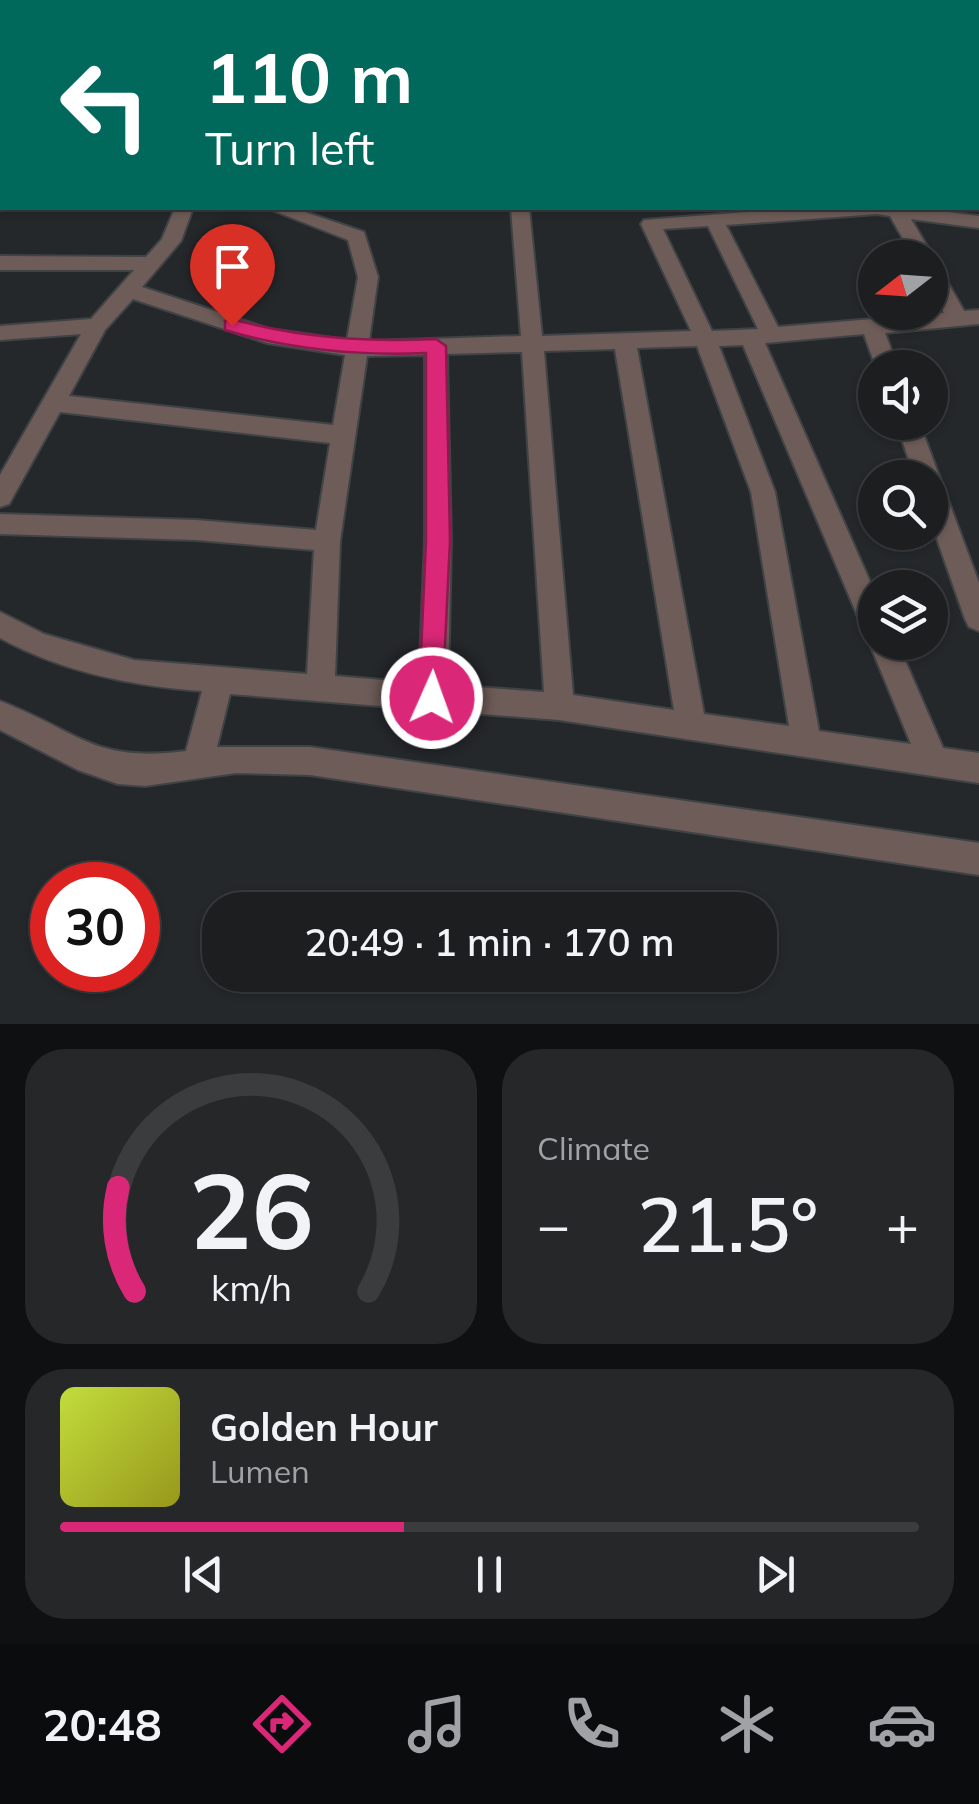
<!DOCTYPE html>
<meta charset="utf-8">
<style>
body{margin:0;font-family:Mulish,sans-serif;background:#252729;color:#f1f3f6;height:100vh;display:flex;flex-direction:column;font-size:38px;white-space:nowrap}
*{box-sizing:border-box;margin:0}
p{font-size:32px;color:#a0a2a5}
.icon{flex:none;width:55px;height:55px;fill:none;stroke:currentColor;stroke-width:2;stroke-linecap:round;stroke-linejoin:round}
.map{position:relative;height:1024px;overflow:hidden}
.details{display:flex;flex-direction:column;gap:25px;padding:25px;background:#0f1012;flex:1}
.details>*{flex:none}
.top-card{position:absolute;left:0px;top:0px;width:980px;height:210px;box-shadow:0 2px 8px #0004,0 0 0 2px #3a3c3e;background:#00695c;color:#fff;overflow:hidden}
.needle{width:65px;rotate:253deg}
.controls{position:absolute;left:858px;top:240px;display:grid;gap:20px}
.controls a{display:grid;place-items:center;width:90px;height:90px;border-radius:50%;background:#1c1e20;box-shadow:0 2px 8px #0004,0 0 0 2px #3a3c3e;font-size:50px}
.speed{position:absolute;left:30px;top:862px;display:flex;gap:20px;font-size:50px;font-weight:700;text-align:center}
.speed>*{display:grid;place-content:center;width:130px;height:130px;border-radius:50%;background:#1c1e20;box-shadow:0 2px 8px #0004,0 0 0 2px #3a3c3e;line-height:1}
.speed .limit{border:15px solid #d22;background:#fff;color:#111}
.pin{position:absolute;display:grid;place-items:center;width:85px;height:85px;color:#fff;margin:-102px -42px;border-radius:50% 50% 50% 0;rotate:-45deg;box-shadow:0 0 10px #0007}
.pin .icon{rotate:45deg}
.me{position:absolute;width:110px;margin:-55px;rotate:2deg;stroke-linejoin:round;filter:drop-shadow(0 0 8px #0008)}
.turn{display:flex;align-items:center;gap:35px;height:210px;padding:0 40px;font-size:45px}
.turn .icon{width:130px;height:130px;stroke-width:2.5}
.turn b{display:block;font-size:70px;line-height:85px}
.big{font-size:75px;font-weight:600;line-height:1.1}
.details .card{flex:1;display:flex;flex-direction:column;justify-content:center;gap:15px;min-width:0;padding:0 35px;border-radius:40px;background:#252729}
.details .dial{align-items:center;gap:0}
.dial svg{height:260px;overflow:visible;fill:none;stroke:#3a3c3e;stroke-width:7;stroke-linecap:round;text-anchor:middle}
.dial text{fill:#f1f3f6;stroke:none}
.song{display:flex;align-items:center;gap:30px}
.cover{width:120px;height:120px;border-radius:15px;background:linear-gradient(135deg,hsl(70 70% 55%),hsl(60 70% 35%))}
.played{height:10px;border-radius:5px;background:linear-gradient(90deg,#db2777 40%,#3a3c3e 40%)}
.keys{display:flex;justify-content:space-around;direction:ltr}
.heat{display:flex;justify-content:space-between;align-items:center;font-size:55px;direction:ltr}
.details .tiles{flex:1;display:grid;gap:25px;grid-template-columns:1fr 1fr}
.card:last-child{grid-column:span 2}
.trip{position:absolute;left:202px;top:892px;width:575px;height:100px;border-radius:40px;background:#1c1e20;box-shadow:0 2px 8px #0004,0 0 0 2px #3a3c3e;font-weight:600;line-height:100px;text-align:center}
.tab-bar{display:flex;height:160px;justify-content:space-around;align-items:center;background:#0b0c0d;color:#a0a2a5}
.tab-bar .icon{width:70px;height:70px}
.tab-bar .selected{color:#db2777}
.tab-bar b{font-size:45px;color:#f1f3f6}
.map>svg:first-child{display:block}
.lines{fill:none;stroke-linecap:round;stroke-linejoin:round}
.minor-casing{stroke:#404346;stroke-width:4}
.minor{fill:#6e5c58;fill-rule:evenodd}
.route{fill:#db2777;stroke:#8e194d;stroke-width:2.5}
</style>
<div class="map">
<svg width="979" height="1024" viewBox="0 0 979 1024">
<rect width="100%" height="100%" fill="#25282b"/>
<g class="lines">
<g class="minor-casing">
<g id="minor">
<rect x="233" y="0" width="14" height="2"/>
<path d="M405,0H421L422,2H406Z"/>
<path d="M917,0H932L933,2H918Z"/>
<path d="M2,51V61L0,62V52Z"/>
<path d="M978,60H979V72L978,71Z"/>
<rect x="0" y="89" width="2" height="10"/>
<path d="M0,183L2,184V195H0Z"/>
<path d="M175,208H193L181,241L142,287L269,329L347,340L358,277L348,240L267,208H293L364,232L378,277L369,341L521,336L511,208H529L542,336L691,331L641,224L644,220L801,208H916L979,216V228L911,219L934,258L931,263L937,264L964,311L979,310V324L885,333L898,368H876L864,334L765,343L875,593V642H897L943,748L979,753V783L559,720L230,694L217,747H310L979,843V875L310,775L236,773L145,786L118,784L78,770L0,730V701C80,732 93,763 186,751L202,691C132,686 62,672 0,638V612L44,634L134,660L307,674L314,550L196,540L0,534V514L196,520L316,530L330,443L60,412L9,504L0,507V475L81,334L0,340V326L91,319L134,270H0V256L146,257L162,239ZM877,214L890,216L914,258H930V288L944,313L778,327L726,225ZM708,226L758,329L712,331L663,229ZM133,299L267,343L345,355L333,425L69,396L105,330ZM743,345L861,624L865,632L872,635L869,642L911,744L819,731L775,492L719,346ZM697,346L751,492L789,726L704,714L637,348ZM615,349L674,710L573,695L544,351ZM522,352L544,692L448,685L451,541L447,354ZM425,355V541L419,683L335,676L340,541L367,356Z"/>
<path d="M896,422H919L979,583V631L969,627L965,619L930,519V478H915Z"/>
</g>
</g>
<use href="#minor" class="minor"/>
</g>
<path class="route" d="M232,319C300,338 366,342 436,339L446,346L450,541L442,707L432,710L423,707L419,698L426,541V353C356,356 292,350 225,330V321Z"/>
</svg>
<div class="controls">
<a><svg class="needle" viewBox="-14 -14 28 28"><path d="M0-13l5 13h-10z" fill="#e53935"/><path d="M0 13l5-13h-10z" fill="#a0a2a5"/></svg></a>
<a><svg class="icon" aria-label="sound" viewBox="0 0 24 24"><path d="M4 9h4l5-4v14l-5-4H4zM17 9q2 3 0 6"/></svg></a>
<a><svg class="icon" aria-label="search" viewBox="0 0 24 24"><circle cx="10" cy="10" r="6"/><path d="M15 15l6 6"/></svg></a>
<a><svg class="icon" aria-label="layers" viewBox="0 0 24 24"><path d="M12 4l9 5-9 5-9-5zM3 14l9 5 9-5"/></svg></a>
</div>
<div class="speed"><div class="limit">30</div></div>
<div class="pin" style="left:232px;top:326px;background:#d93025"><svg class="icon" aria-label="arrive" viewBox="0 0 24 24"><path d="M6 21V4h12l-3 4 3 4H6"/></svg></div>
<svg class="me" style="left:432px;top:698px" viewBox="-20 -20 40 40"><circle r="17" fill="#db2777" stroke="#fff" stroke-width="3"/><path d="M0-11L8 9 0 5-8 9z" fill="#fff"/></svg>
<div class="trip">20:49 · 1 min · 170 m</div>
<div class="top-card">
<div class="turn"><svg class="icon" aria-label="left" viewBox="0 0 24 24"><path d="M17 20v-9H6M10 6l-5 5 5 5"/></svg><div><b>110 m</b>Turn left</div></div>
</div>
</div>
<section class="details">
<div class="tiles">
<div class="card dial"><svg viewBox="0 0 100 80">
<path d="M14 69A42 42 0 1 1 86 69"/>
<path d="M14 69A42 42 0 0 1 9 37" stroke="#db2777"/>
<text x="50" y="56" font-size="32" font-weight="700">26</text>
<text x="50" y="72" font-size="11">km/h</text>
</svg></div>
<div class="card"><p>Climate</p>
<div class="heat"><a>−</a><b class="big">21.5°</b><a>+</a></div>
</div>
<div class="card">
<div class="song"><i class="cover"></i><div><b>Golden Hour</b><p>Lumen</p></div></div>
<div class="played"></div>
<div class="keys"><svg class="icon" aria-label="previous" viewBox="0 0 24 24"><path d="M18 5L8 12l10 7zM5 5v14"/></svg><svg class="icon" aria-label="pause" viewBox="0 0 24 24"><path d="M8 5v14M16 5v14"/></svg><svg class="icon" aria-label="next" viewBox="0 0 24 24"><path d="M6 5l10 7-10 7zM19 5v14"/></svg></div>
</div>
</div>
</section>
<nav class="tab-bar">
<b>20:48</b>
<svg class="icon selected" aria-label="directions" viewBox="0 0 24 24"><path d="M12 3l9 9-9 9-9-9zM9 14v-3h6M13 9l2 2-2 2"/></svg>
<svg class="icon" aria-label="music" viewBox="0 0 24 24"><path d="M9 18V5l10-2v13"/><circle cx="6" cy="18" r="3"/><circle cx="16" cy="16" r="3"/></svg>
<svg class="icon" aria-label="phone" viewBox="0 0 24 24"><path d="M5 4h4l2 5-3 2q2 4 5 5l2-3 5 2v4C11 20 4 13 5 4z"/></svg>
<svg class="icon" aria-label="climate" viewBox="0 0 24 24"><path d="M12 3v18M4 7l16 10M4 17L20 7"/></svg>
<svg class="icon" aria-label="car" viewBox="0 0 24 24"><path d="M5 17H2v-5l4-1 3-4h7l3 4 3 1v5h-3M9 17h6M6 11h13"/><circle cx="7" cy="17" r="2"/><circle cx="17" cy="17" r="2"/></svg>
</nav>
